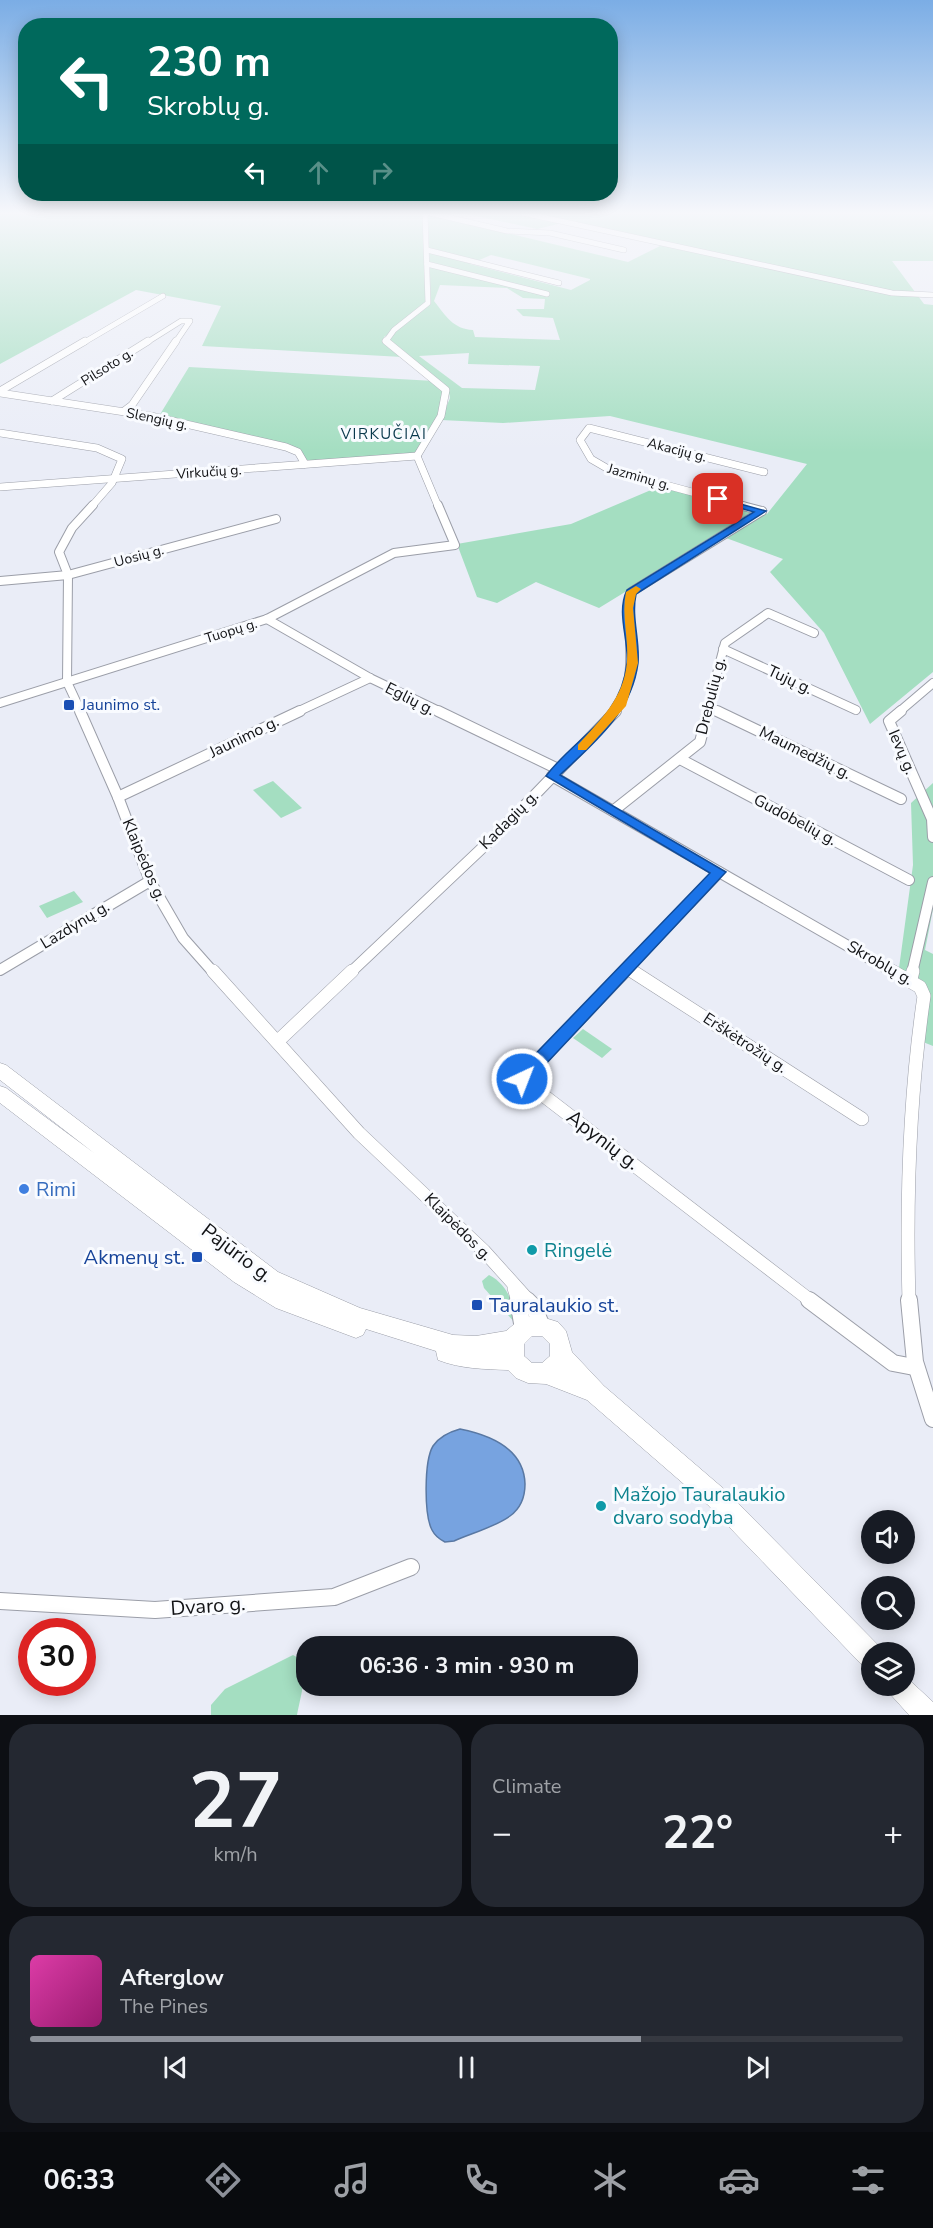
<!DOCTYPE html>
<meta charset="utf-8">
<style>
body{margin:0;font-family:"Nunito Sans",sans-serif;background:#242831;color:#f1f3f6;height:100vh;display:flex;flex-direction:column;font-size:22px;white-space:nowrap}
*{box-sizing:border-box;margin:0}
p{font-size:20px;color:#9ea1a6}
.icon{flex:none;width:33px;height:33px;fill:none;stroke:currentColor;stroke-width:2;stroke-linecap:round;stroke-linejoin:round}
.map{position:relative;height:1715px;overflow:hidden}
.side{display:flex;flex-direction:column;gap:9px;padding:9px;background:#0d0f14;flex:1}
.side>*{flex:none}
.top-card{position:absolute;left:18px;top:18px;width:600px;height:183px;border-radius:24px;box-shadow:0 3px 15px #0003;background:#00695c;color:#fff;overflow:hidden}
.fabs{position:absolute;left:861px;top:1510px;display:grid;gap:12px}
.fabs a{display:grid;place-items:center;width:54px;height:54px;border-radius:50%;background:#171b24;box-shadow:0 3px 15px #0003;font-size:30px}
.speed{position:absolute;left:18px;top:1618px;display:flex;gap:12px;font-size:30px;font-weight:700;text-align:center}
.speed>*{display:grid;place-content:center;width:78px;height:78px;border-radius:50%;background:#171b24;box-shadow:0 3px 15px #0003;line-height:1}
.speed .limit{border:9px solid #d22;background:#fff;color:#111}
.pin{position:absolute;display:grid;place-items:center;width:51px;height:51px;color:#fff;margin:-26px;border-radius:12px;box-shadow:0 3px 9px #0006}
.me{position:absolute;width:66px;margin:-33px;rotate:43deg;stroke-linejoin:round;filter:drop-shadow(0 0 4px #0008)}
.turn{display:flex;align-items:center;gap:21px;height:126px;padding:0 30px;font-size:27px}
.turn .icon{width:78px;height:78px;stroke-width:2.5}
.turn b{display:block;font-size:42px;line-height:51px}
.lanes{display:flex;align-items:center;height:57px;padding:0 30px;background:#0003;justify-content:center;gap:30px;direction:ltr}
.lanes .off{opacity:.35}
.big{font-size:45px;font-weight:700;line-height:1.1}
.side .widget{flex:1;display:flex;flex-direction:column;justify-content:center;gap:9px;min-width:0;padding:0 21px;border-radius:24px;background:#242831}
.side .dial{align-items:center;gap:0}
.dial b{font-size:78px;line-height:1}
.song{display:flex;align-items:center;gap:18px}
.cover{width:72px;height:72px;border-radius:9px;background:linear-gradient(135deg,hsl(320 70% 55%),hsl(320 70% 35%))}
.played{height:6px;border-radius:3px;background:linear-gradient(90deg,#8c9099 70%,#363941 70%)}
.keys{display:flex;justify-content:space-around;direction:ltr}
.heat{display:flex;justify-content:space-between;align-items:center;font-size:33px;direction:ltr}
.side .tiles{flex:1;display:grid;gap:9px;grid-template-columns:1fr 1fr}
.widget:last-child{grid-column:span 2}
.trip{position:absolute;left:296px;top:1636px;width:342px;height:60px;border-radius:24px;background:#171b24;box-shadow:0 3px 15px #0003;font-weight:700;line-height:60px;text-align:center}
.dock{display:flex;height:96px;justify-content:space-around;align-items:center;background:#090b0e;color:#9ea1a6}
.dock .icon{width:42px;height:42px}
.dock .on{color:#8c9099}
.dock b{font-size:27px;color:#f1f3f6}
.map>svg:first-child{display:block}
.green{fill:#a4dec1;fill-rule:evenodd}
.water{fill:#77a3e0;stroke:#5978a3;stroke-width:1.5}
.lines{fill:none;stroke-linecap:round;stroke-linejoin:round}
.minor-far5-casing{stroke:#9b9ea8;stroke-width:6}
.minor-far4-casing{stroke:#9b9ea8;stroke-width:8}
.minor-far3-casing{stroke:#9b9ea8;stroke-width:10}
.minor-far2-casing{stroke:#9b9ea8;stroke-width:12}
.minor-far1-casing{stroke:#9b9ea8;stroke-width:14}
.minor-casing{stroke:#9b9ea8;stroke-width:18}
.secondary-casing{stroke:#9b9ea8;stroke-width:1}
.minor-far5{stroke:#fff;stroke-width:5}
.minor-far4{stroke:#fff;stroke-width:7}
.minor-far3{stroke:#fff;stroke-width:8}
.minor-far2{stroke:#fff;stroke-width:10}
.minor-far1{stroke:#fff;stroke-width:13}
.minor{stroke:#fff;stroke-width:16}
.secondary{fill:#fff;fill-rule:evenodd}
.route{fill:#1a73e8;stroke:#114b97;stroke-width:1.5}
.slow{fill:#f59e0b}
.transit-dot{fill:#1a4fb4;stroke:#f9fbff;stroke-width:2}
.shop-dot{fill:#3f7fe0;stroke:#f9fbff;stroke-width:2}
.culture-dot{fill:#0f9aa8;stroke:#f9fbff;stroke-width:2}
.labels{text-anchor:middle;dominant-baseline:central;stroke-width:6;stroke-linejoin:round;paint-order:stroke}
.far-street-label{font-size:14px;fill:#121316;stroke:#f9fbff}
.far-neighbourhood-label{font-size:15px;letter-spacing:1.5px;fill:#08384c;stroke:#f9fbff}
.street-label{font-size:16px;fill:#121316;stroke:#f9fbff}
.transit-label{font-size:16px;fill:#164399;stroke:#f9fbff;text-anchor:start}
.near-street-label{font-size:20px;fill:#121316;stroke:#f9fbff}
.near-shop-label{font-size:20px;fill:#366cbe;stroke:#f9fbff;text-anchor:start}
.near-culture-label{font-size:20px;fill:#0d838f;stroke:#f9fbff;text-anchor:start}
.near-transit-label{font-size:20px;fill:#164399;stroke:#f9fbff;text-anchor:end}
</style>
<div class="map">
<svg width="933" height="1715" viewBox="0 0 933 1715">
<rect width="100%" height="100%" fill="#eaedf7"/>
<g class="green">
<path d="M0,213H423L426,302L416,315L384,337V340L402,357L202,346L221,306L136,290L0,364Z"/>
<path d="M462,213H933V261H892L924,304L933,305V672L870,724L824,633L770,572L783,559L718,535L599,608L536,582L497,603L477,597L457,544L571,524L658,487L767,514L807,464L610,416L503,423L441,420L450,398L448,387L390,343V337L394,333L431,304L428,214L628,262L662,245L562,223L537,229ZM491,255L590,279V280L571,290L470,264ZM440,285L507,288L523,298L545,299L544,309H516L523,316L553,318L560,340L475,337L473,330C453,329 446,316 434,301ZM469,353L468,364L540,366L535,390L462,388L419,356Z"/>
<path d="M189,367L434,381L444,392L440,411L416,454L308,463L300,451L159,416Z"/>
<path d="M273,781L302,808L281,818L253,790Z"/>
<path d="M933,783V909L925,950L933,954V1046L923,1042L929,999L899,968L913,865L911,803Z"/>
<path d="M74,891L83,902L47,918L39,906Z"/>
<path d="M583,1029L612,1049L602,1058L573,1038Z"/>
<path d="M489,1275C507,1284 515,1304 515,1323L484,1288L482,1281Z"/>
<path d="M293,1655C312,1664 300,1697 297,1715H211V1705L225,1689Z"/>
</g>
<path class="water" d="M460,1429C490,1435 524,1448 525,1484C525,1497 521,1508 510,1516C495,1527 472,1533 454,1541L445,1542C439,1539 435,1536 432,1530C424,1515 424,1461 433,1446C439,1437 449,1432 460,1429Z"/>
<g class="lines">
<g class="minor-far5-casing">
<g id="minor-far5">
<path d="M430,213L507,231L550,233L624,250"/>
<path d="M523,213L892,293L933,295"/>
<path d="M427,250L559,283"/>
<path d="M427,264L547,294"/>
<path d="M83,343L163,296"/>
<path d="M146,343L181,321H190L175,343"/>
<path d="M388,343L386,341L394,330L428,303L425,213"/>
</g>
</g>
<g class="minor-far4-casing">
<g id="minor-far4">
<path d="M386,341L446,390L441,416L417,456"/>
<path d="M0,391L85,341"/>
<path d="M0,393L151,416L286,447L298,452L305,464"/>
<path d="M52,401L148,341"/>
<path d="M124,411L132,405L176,341"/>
<path d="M0,433L97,448L122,459L112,483L92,506"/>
<path d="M417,456L438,506"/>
<path d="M0,487L417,456"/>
<path d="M744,506L610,470L591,459L580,440L589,428L764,472"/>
</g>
</g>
<g class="minor-far3-casing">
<g id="minor-far3">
<path d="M739,505L762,511"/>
<path d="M0,581L68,575L276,519"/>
<path d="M267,619L370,678L441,712"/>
<path d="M723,649L856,710"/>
<path d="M0,703L267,619L394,553L455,545L438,505"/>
<path d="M709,707L720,712"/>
<path d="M81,712L67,682L68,575L59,552L72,528L93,505"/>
<path d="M297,712L370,678"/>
<path d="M614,712C642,680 624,630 631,592L762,511"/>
<path d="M707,712L725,643L768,613L814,633"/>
<path d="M899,712L933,683"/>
</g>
</g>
<g class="minor-far2-casing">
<g id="minor-far2">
<path d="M80,711L118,797L150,881L183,938L214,973"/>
<path d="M438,711L558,769"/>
<path d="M717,711L901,799"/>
<path d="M901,711L889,721L932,819L933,837"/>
<path d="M680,759L909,880"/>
<path d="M552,776L895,973"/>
<path d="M118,797L300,711"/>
<path d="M613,811L700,742L708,711"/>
<path d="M627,968L634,973"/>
<path d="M0,970L150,881"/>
<path d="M350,973L497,834L616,711"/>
<path d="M623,973L719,872"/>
<path d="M912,973L933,882"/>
</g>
</g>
<g class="minor-far1-casing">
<g id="minor-far1">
<path d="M213,971L359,1133L484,1251L529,1301"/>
<path d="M625,971L522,1079L811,1301"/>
<path d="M632,971L862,1119"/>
<path d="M892,971L920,987L924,996C909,1098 906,1198 909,1301"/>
<path d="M911,979L913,971"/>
<path d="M278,1041L352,971"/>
<path d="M514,1288L518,1301"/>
</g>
</g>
<g class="minor-casing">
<g id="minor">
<path d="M518,1300L523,1329"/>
<path d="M527,1300L534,1307L542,1327"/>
<path d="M809,1300L893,1363L914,1367"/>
<path d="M909,1300L915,1362L933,1419"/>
<path d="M0,1601L155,1610L334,1597L411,1567"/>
</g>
</g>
<g class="secondary-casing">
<g id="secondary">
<path d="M0,1063L6,1065L278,1272L360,1308L453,1335L476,1336L506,1331L518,1321L535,1315L558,1322L566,1331L572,1352L604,1386L724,1489L881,1648L883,1653H872V1670L863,1666L708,1505L587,1400L546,1384L528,1383L516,1378L508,1370C484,1369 461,1369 438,1360L436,1351L366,1329L363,1335L356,1338L276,1308L234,1282L0,1103V1086L6,1088L94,1153L0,1080ZM532,1336H542L550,1344V1356L542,1363H532L524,1356V1344Z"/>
<path d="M904,1675L933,1702V1715H909L891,1695L887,1686H904Z"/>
</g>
</g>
<use href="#minor-far5" class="minor-far5"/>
<use href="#minor-far4" class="minor-far4"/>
<use href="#minor-far3" class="minor-far3"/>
<use href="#minor-far2" class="minor-far2"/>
<use href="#minor-far1" class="minor-far1"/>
<use href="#minor" class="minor"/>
<use href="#secondary" class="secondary"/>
</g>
<linearGradient id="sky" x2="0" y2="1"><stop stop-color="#7bade5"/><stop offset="0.47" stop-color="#f6f7fb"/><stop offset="1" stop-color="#f6f7fb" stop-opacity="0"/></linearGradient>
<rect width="933" height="453" fill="url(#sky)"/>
<path class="route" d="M715,497L766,511L636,594C631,617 640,640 638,663C632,712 594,743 560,775L726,872L528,1083H516L514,1079L516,1074L710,873L546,776C576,736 621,720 627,663C629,639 616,613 627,590L754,512L715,501Z"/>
<path class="slow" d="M636,586L641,589L636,594L633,608L638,663L626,706L586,750H578V745C600,720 624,698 627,662C629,638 621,616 626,592Z"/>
<g class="transit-dot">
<rect x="63" y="699" width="12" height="12" rx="3"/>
<rect x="191" y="1251" width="12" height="12" rx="3"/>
<rect x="471" y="1299" width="12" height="12" rx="3"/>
</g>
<circle class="shop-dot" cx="24" cy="1189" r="6"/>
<g class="culture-dot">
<circle cx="532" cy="1250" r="6"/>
<circle cx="601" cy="1506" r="6"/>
</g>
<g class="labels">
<g class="far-street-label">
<text transform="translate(107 367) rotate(-32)">Pilsoto g.</text>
<text transform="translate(157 419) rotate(12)">Slengių g.</text>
<text transform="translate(677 450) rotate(14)">Akacijų g.</text>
<text transform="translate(209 472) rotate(-4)">Virkučių g.</text>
<text transform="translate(639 477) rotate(16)">Jazminų g.</text>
<text transform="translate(139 556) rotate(-15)">Uosių g.</text>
<text transform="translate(231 631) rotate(-17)">Tuopų g.</text>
</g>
<g class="far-neighbourhood-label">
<text x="384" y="434">VIRKUČIAI</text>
</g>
<g class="street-label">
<text transform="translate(790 680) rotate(25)">Tujų g.</text>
<text transform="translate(711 696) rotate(-76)">Drebulių g.</text>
<text transform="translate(410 699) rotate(27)">Eglių g.</text>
<text transform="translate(244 737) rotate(-26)">Jaunimo g.</text>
<text transform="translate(902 752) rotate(67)">Ievų g.</text>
<text transform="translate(805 753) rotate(26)">Maumedžių g.</text>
<text transform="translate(509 820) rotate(-45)">Kadagių g.</text>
<text transform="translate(795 820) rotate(28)">Gudobelių g.</text>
<text transform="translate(144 860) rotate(67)">Klaipėdos g.</text>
<text transform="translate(75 925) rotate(-31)">Lazdynų g.</text>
<text transform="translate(880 963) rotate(30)">Skroblų g.</text>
<text transform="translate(745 1043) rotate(33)">Erškėtrožių g.</text>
<text transform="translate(458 1227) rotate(45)">Klaipėdos g.</text>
</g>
<g class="transit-label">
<text x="81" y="705">Jaunimo st.</text>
</g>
<g class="near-street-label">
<text transform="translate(603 1140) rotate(37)">Apynių g.</text>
<text transform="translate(237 1253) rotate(37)">Pajūrio g.</text>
<text transform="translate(208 1606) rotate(-4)">Dvaro g.</text>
</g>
<g class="near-shop-label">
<text x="36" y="1189">Rimi</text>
</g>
<g class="near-culture-label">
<text x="544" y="1250">Ringelė</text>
<text x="613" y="1494">Mažojo Tauralaukio<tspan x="613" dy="23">dvaro sodyba</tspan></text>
</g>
<g class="near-transit-label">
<text x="185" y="1257">Akmenų st.</text>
<text x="489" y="1305" text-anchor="start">Tauralaukio st.</text>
</g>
</g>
</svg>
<div class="fabs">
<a><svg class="icon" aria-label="sound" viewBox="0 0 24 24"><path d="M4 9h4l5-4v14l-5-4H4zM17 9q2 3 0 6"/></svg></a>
<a><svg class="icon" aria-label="search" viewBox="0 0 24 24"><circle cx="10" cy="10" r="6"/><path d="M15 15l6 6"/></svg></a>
<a><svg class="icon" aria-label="layers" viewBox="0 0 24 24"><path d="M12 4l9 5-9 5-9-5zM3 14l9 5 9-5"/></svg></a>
</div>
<div class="speed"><div class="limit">30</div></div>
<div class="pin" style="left:718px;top:499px;background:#d93025"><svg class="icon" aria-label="arrive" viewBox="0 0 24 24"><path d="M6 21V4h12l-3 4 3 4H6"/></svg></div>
<svg class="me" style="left:522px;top:1079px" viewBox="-20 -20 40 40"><circle r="17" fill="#1a73e8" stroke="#fff" stroke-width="3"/><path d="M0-11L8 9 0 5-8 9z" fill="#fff"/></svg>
<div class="trip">06:36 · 3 min · 930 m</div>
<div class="top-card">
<div class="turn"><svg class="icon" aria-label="left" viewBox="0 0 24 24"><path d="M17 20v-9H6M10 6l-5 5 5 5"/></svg><div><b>230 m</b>Skroblų g.</div></div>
<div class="lanes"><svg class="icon" aria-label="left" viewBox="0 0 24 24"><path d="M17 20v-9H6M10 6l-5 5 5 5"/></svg><svg class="icon off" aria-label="ahead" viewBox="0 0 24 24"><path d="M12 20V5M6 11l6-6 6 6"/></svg><svg class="icon off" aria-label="right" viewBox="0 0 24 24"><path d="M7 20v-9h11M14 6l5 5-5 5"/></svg></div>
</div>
</div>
<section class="side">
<div class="tiles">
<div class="widget dial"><b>27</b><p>km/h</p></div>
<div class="widget"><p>Climate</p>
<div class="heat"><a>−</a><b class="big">22°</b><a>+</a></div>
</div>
<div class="widget">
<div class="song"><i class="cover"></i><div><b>Afterglow</b><p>The Pines</p></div></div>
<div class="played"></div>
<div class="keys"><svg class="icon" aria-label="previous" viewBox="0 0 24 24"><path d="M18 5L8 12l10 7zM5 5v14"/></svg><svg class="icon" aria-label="pause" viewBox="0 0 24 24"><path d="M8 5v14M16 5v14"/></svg><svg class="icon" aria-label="next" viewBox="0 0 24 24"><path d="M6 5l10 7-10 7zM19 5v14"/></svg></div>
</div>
</div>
</section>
<nav class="dock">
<b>06:33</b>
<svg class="icon on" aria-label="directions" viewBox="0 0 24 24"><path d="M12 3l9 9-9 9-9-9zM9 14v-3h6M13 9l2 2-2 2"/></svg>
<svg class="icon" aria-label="music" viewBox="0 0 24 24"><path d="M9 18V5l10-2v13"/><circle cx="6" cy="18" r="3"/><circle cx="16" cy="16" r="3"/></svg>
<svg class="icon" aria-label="phone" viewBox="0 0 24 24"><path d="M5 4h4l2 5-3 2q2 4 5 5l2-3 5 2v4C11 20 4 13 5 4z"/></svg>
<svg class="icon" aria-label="climate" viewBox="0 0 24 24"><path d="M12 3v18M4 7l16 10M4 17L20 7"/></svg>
<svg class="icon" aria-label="car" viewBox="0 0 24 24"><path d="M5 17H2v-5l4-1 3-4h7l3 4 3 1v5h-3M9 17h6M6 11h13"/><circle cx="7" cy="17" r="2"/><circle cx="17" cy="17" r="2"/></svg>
<svg class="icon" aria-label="filters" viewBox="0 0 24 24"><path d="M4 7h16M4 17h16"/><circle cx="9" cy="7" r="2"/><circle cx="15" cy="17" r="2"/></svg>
</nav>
